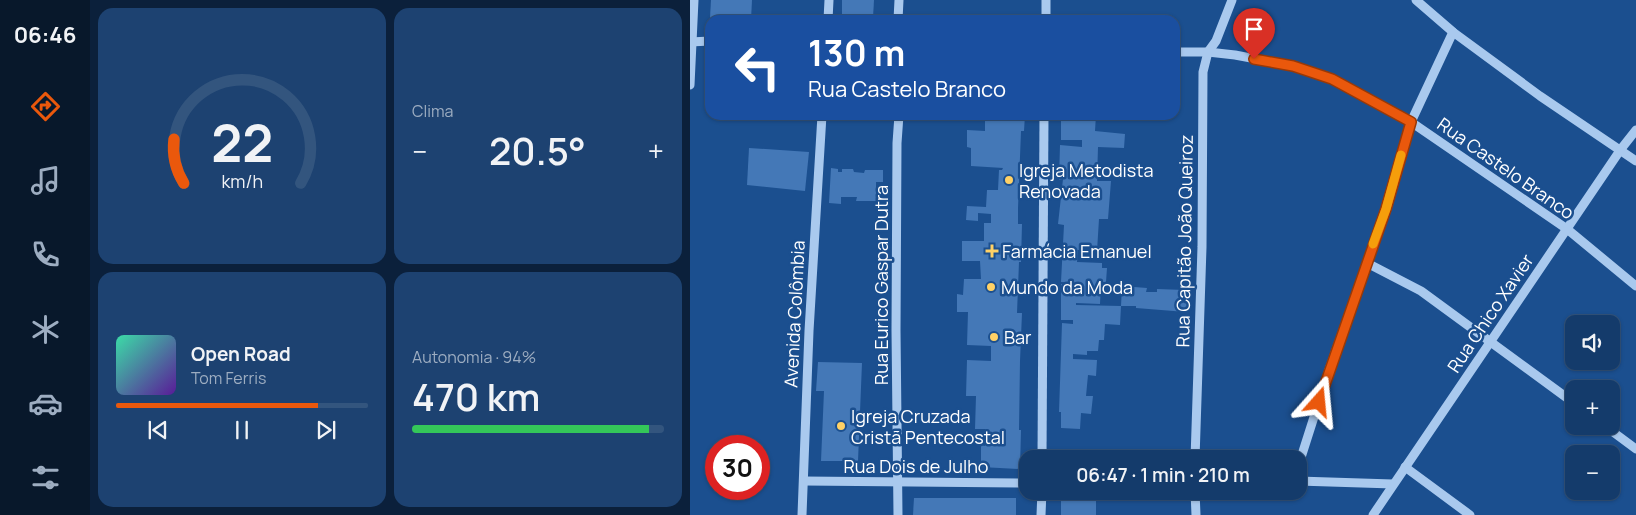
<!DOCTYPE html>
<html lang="pt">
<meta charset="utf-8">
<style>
body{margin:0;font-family:Manrope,sans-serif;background:#1d4271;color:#f1f3f6;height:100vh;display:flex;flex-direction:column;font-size:19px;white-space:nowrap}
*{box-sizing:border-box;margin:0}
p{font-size:16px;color:#9dadc1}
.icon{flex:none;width:28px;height:28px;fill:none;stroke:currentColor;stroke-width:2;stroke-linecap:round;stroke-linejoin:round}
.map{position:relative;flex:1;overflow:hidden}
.drawer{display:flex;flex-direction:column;gap:8px;padding:8px;background:#0b203b;width:600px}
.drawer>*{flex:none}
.guide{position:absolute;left:15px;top:15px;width:475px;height:105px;border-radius:15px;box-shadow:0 1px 4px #0004,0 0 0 1px #33557e;background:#1a4fa0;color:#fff;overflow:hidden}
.fabs{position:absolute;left:875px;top:315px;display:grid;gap:10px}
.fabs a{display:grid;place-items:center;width:55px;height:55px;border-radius:10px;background:#143b6b;box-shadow:0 1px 4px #0004,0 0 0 1px #33557e;font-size:25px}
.speed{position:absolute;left:15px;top:435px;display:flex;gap:10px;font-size:25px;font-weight:700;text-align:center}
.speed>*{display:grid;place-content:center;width:65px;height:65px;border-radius:50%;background:#143b6b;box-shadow:0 1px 4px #0004,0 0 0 1px #33557e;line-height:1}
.speed .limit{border:8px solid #d22;background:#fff;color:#111}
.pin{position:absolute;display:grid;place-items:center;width:42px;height:42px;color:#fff;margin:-51px -21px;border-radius:50% 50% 50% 0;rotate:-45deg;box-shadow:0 0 5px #0007}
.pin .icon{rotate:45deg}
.me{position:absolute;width:55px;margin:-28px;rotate:18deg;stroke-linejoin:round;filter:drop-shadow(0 0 4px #0008)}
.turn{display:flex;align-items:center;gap:18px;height:105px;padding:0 20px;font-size:22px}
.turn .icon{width:65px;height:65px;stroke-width:2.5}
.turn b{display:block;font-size:35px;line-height:42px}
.big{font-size:38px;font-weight:600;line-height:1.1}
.drawer .tile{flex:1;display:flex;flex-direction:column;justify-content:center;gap:8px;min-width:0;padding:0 18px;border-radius:15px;background:#1d4271}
.drawer .dial{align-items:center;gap:0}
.dial svg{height:130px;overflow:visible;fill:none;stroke:#33557e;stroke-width:7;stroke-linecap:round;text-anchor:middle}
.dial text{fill:#f1f3f6;stroke:none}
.song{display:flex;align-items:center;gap:15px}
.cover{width:60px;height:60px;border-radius:8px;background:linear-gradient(135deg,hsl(160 70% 55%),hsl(270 70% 35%))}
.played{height:5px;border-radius:2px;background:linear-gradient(90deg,#ea580c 80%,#33557e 80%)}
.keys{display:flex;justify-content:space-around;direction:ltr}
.heat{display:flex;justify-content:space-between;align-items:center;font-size:28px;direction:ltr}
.charge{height:8px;border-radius:4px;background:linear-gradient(90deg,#34c759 94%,#33557e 0)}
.drawer .tiles{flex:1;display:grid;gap:8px;grid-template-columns:repeat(2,1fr)}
.trip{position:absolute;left:329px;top:450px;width:288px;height:50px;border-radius:15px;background:#143b6b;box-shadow:0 1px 4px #0004,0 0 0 1px #33557e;font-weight:600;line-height:50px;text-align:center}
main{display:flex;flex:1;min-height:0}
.tab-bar{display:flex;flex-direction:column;width:90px;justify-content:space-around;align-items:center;background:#08182b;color:#9dadc1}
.tab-bar .icon{width:35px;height:35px}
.tab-bar .on{color:#ea580c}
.tab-bar b{font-size:22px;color:#f1f3f6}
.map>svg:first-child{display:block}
.building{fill:#4478b7}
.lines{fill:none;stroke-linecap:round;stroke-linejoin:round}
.minor{stroke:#a9c9ee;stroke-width:9}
.route-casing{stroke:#983908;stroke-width:12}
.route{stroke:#ea580c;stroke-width:9}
.slow{stroke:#f59e0b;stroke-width:9}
.poi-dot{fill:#ffd166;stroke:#1b4f8f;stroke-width:2}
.labels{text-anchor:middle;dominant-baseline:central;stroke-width:5;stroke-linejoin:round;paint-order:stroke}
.street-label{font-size:18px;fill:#fff;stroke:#1b4f8f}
.poi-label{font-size:18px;fill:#fff;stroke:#1b4f8f;text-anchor:start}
</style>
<main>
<nav class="tab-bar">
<b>06:46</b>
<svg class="icon on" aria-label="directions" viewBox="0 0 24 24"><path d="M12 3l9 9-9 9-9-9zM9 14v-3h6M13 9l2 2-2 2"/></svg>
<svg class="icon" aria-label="music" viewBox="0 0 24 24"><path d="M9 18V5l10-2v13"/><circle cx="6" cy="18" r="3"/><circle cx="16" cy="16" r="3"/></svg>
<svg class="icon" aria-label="phone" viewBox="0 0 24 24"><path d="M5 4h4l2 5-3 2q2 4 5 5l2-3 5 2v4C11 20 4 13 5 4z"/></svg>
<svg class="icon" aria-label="climate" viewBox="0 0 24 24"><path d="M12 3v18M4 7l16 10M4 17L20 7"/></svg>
<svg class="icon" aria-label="car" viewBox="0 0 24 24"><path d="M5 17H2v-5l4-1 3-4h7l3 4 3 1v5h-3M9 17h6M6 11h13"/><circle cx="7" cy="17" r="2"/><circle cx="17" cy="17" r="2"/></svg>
<svg class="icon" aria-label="filters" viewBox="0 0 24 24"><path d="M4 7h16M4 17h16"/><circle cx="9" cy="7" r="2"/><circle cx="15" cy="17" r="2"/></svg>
</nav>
<section class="drawer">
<div class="tiles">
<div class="tile dial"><svg viewBox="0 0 100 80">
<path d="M14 69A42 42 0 1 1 86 69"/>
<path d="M14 69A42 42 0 0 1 8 42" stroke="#ea580c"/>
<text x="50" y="56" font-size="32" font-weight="700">22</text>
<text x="50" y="72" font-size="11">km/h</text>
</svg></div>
<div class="tile"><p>Clima</p>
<div class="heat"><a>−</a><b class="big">20.5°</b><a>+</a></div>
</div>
<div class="tile">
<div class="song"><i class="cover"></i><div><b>Open Road</b><p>Tom Ferris</p></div></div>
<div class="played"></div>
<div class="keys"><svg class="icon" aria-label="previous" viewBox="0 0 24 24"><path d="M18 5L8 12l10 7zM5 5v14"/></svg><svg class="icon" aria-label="pause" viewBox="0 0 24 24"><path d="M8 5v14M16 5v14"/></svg><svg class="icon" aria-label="next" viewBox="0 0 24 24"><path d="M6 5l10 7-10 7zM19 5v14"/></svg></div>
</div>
<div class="tile"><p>Autonomia · 94%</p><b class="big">470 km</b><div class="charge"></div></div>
</div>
</section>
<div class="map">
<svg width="946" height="515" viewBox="0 0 946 515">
<rect width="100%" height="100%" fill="#1b4f8f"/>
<g class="building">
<path d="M21,0H62L61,20L20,18Z"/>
<path d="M152,0H184L183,18H152Z"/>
<path d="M414,14V20H373V15Z"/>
<path d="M295,115H335L334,131H331L328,208V224H332L331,262H329L327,313H332L330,361L329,430H331L330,469L291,467V445L295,446V429H285L286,396H276L277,360L301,361V346L277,345L278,312H267V294L273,295L274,279H291L290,261H272V241H294V223H301V214L288,213V221L276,220L277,206L296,207L297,190H308L309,170H312L313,168L281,166V148L277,147V130L295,131Z"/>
<path d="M371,115H406L405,131L435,134L434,148L408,147L407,181H421L418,219H409L407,251L388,250L387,262L412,263V268H417L416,282H411L410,304L386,303V305L431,306L430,325L415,324L414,340H409L408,351H397V355L383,354V359L407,360L406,376L398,375L396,396H403L401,414L391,413L390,429L371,428V412H369L372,323L383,324V320H371V284H391V283L371,282L374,225L368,224L373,179L369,180L370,145L392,147V140H371Z"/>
<path d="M59,148L119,152L115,191L57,185Z"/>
<path d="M141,168L148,169V172H152V169H163L164,172L174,173L175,170H193V182H186V201H166L167,197H151V204L139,203Z"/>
<path d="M432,286L457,288L456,292H467V289L494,290L493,297H498L496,312L446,308V306H431Z"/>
<path d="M128,362L172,363L168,461H131L134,391H126Z"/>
<path d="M402,452V459H365V454Z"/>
<path d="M224,498H326V515H223Z"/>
<path d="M406,498V515H371V499Z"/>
</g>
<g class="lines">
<g class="minor">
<path d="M726,0L763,32L850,96L946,161"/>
<path d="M138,20L139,0"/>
<path d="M208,20L209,0"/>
<path d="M356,20V0"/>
<path d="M0,42L20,41"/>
<path d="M485,52H518L545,55L603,66L642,79L721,122L877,229L946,286"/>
<path d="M0,85L4,0"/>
<path d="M677,263L731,291L884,403"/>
<path d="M915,426L946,449"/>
<path d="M352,459L354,115"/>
<path d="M505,459L512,247L513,72L518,52L526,41L542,0"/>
<path d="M608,467L639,370L696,209L721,122L763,32"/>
<path d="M715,467L780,515"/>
<path d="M114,481L338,483"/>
<path d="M608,481L703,484"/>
<path d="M505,491L506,515"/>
<path d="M112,515L119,331L132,115"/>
<path d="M208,515L206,330L207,143L209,115"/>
<path d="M351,515L352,491"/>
<path d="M683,515L931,149L946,130"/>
</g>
</g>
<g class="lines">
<g class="route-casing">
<path id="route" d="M564,59L603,66L642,79L721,122L696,209L629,402"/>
</g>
<use href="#route" class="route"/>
<path class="slow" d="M683,244L696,209L711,155"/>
</g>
<g class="poi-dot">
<circle cx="319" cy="180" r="5"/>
<path d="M299.5 243.5h5v5h5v5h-5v5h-5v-5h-5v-5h5z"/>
<circle cx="301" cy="287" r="5"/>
<circle cx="304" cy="337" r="5"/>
<circle cx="151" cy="426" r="5"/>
</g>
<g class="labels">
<g class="street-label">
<text transform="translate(816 168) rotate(35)">Rua Castelo Branco</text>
<text transform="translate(494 241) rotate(-89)">Rua Capitão João Queiroz</text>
<text transform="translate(191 285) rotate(-90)">Rua Eurico Gaspar Dutra</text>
<text transform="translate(800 313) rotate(-56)">Rua Chico Xavier</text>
<text transform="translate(104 314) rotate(-87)">Avenida Colômbia</text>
<text x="226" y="466">Rua Dois de Julho</text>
</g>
<g class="poi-label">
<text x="329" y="170">Igreja Metodista<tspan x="329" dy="21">Renovada</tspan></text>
<text x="312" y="251">Farmácia Emanuel</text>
<text x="311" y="287">Mundo da Moda</text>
<text x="314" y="337">Bar</text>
<text x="161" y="416">Igreja Cruzada<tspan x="161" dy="21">Cristã Pentecostal</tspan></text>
</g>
</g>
</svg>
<div class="fabs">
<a><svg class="icon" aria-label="sound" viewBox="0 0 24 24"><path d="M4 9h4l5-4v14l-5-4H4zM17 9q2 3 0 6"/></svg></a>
<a>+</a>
<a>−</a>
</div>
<div class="speed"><div class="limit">30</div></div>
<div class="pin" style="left:564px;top:59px;background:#d93025"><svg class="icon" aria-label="arrive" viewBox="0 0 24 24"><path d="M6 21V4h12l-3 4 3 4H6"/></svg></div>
<svg class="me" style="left:629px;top:402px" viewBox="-20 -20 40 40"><path d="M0-17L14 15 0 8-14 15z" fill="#ea580c" stroke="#fff" stroke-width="4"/></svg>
<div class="trip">06:47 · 1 min · 210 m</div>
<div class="guide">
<div class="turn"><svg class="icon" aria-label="left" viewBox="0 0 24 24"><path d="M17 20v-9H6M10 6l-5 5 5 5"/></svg><div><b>130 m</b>Rua Castelo Branco</div></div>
</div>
</div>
</main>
